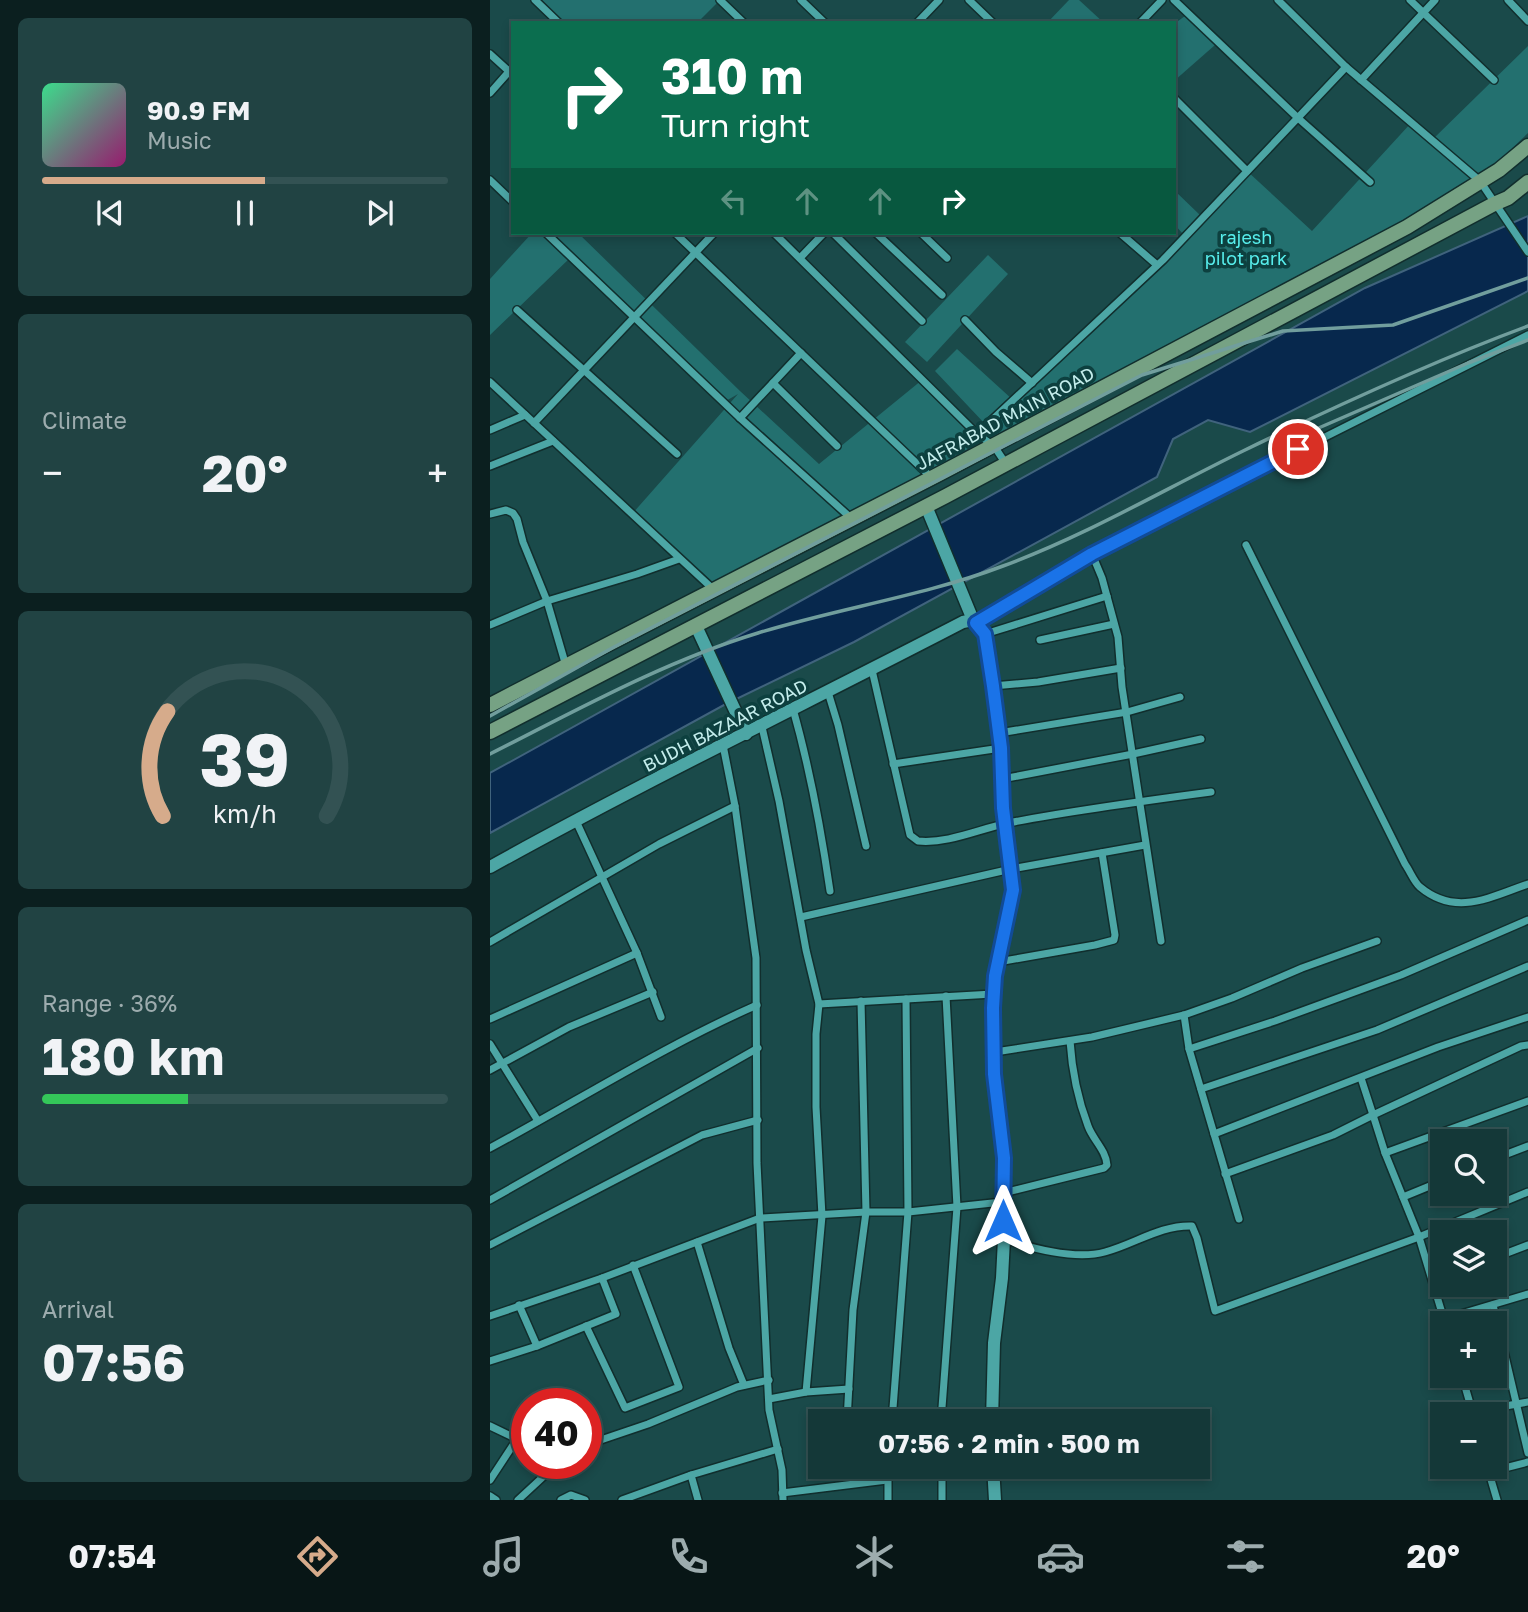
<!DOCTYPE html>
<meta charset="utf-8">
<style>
body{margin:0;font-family:"Golos Text",sans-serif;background:#214343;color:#f1f3f6;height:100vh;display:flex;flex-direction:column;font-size:26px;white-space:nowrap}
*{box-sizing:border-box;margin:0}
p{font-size:23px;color:#9dacae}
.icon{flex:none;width:38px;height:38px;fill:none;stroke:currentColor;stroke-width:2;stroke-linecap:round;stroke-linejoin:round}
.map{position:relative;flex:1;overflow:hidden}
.side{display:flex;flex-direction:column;gap:18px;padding:18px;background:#0b1f1f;width:490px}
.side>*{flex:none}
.hud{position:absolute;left:21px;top:21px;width:665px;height:214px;border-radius:0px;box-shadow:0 4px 10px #0003,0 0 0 2px #335253;background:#0b6e4f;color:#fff;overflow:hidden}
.buttons{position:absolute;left:940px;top:1129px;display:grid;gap:14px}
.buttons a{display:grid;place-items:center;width:77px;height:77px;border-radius:0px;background:#143838;box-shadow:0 4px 10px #0003,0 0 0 2px #335253;font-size:35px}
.speed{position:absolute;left:21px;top:1388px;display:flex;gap:14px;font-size:35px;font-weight:700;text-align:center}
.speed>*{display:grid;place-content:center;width:91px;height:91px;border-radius:50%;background:#143838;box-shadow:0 4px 10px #0003,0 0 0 2px #335253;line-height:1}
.speed .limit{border:10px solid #d22;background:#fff;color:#111}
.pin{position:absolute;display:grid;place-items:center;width:60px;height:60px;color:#fff;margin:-30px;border:4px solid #fff;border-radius:50%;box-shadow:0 2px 7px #0007}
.me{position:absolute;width:77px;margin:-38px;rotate:0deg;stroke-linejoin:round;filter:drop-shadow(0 0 5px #0008)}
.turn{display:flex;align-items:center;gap:24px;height:147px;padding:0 35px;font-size:32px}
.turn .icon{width:91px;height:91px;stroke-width:2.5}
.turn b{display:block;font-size:49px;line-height:60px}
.lanes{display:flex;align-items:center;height:66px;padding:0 35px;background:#0003;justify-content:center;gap:35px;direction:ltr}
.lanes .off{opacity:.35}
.big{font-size:52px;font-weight:700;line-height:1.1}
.side .tile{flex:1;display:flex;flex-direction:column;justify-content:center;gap:10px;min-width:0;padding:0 24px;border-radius:10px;background:#214343}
.side .dial{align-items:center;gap:0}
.dial svg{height:182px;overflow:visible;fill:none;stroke:#335253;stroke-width:7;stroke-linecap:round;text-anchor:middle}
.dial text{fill:#f1f3f6;stroke:none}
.song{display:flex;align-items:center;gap:21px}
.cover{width:84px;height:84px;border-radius:10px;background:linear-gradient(135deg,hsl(150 70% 55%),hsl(320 70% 35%))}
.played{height:7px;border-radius:4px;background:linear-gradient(90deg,#d6ab8b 55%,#335253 55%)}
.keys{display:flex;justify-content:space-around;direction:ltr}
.heat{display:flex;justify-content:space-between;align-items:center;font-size:38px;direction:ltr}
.charge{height:10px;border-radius:5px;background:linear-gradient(90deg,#34c759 36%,#335253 0)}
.trip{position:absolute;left:318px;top:1409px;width:402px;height:70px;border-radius:0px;background:#143838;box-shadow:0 4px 10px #0003,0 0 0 2px #335253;font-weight:700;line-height:70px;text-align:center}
.tab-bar{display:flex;height:112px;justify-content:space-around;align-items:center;background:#081616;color:#9dacae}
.tab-bar .icon{width:49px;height:49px}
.tab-bar .active{color:#d6ab8b}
.tab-bar b{font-size:32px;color:#f1f3f6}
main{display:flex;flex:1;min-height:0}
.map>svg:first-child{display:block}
.green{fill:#23706f}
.water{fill:#07284d;stroke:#40637d;stroke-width:2}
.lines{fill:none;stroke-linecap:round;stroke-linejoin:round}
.minor-casing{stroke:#112e2d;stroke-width:10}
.tertiary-casing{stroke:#112e2d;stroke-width:15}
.secondary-casing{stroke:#112e2d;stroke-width:17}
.minor{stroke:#4ca6a5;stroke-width:7}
.tertiary{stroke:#4ca6a5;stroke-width:12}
.secondary{stroke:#76a284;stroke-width:14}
.rail{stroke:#719e9d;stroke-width:3.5}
.route-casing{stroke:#114b97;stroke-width:18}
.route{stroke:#1a73e8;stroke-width:12}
.labels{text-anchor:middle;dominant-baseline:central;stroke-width:7;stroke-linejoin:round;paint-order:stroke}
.park-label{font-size:18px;fill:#57eeec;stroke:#0d403f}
.street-label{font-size:18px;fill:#c4edec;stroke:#0d403f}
</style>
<main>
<section class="side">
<div class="tile">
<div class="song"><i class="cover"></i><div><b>90.9 FM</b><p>Music</p></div></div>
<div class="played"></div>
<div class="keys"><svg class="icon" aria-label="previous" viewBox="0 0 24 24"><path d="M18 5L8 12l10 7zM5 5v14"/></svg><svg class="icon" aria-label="pause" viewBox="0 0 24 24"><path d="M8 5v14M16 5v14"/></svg><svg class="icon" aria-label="next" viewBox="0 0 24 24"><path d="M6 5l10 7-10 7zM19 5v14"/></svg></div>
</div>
<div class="tile"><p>Climate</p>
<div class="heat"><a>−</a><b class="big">20°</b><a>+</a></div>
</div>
<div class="tile dial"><svg viewBox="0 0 100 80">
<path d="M14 69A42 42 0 1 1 86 69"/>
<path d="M14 69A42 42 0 0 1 16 23" stroke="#d6ab8b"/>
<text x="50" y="56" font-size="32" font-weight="700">39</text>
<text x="50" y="72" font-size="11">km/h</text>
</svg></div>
<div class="tile"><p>Range · 36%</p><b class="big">180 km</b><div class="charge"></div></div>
<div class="tile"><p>Arrival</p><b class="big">07:56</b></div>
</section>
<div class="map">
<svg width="1038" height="1500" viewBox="0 0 1038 1500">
<rect width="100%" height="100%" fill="#1a4a4a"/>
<g class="green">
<path d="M50,0H230L207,23H76Z"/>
<path d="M579,0H589L614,23H557Z"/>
<path d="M695,16L725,45L684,81V24Z"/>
<path d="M1038,46V133L989,180L504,446L494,440L224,590L142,514L248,394L234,402L81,257L0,335V279L42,233H88L250,391L329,464L432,380L488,433L496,425L445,371L467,349L523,400L693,234L684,224V190L711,216L757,171L822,231L921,123L942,140Z"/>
<path d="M498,255L518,274L437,362L415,342Z"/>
</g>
<path class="water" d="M1038,216V291L760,432L718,420L683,439L667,477L364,642L234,705L0,833V773L875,288Z"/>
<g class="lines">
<g class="minor-casing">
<g id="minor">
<path d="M45,0L69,23"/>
<path d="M230,0L254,23"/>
<path d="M311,0L335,23"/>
<path d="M479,0L503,23"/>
<path d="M684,0L808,118L880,182"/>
<path d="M788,0L856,67L990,181L1038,252"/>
<path d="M920,0L1004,80"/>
<path d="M1018,0L1038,21"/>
<path d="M427,23L449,0"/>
<path d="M650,23L672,0"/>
<path d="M0,54L23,75"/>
<path d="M871,80L945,0"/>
<path d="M0,93L23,67"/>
<path d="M684,98L757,171"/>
<path d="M0,180L23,202"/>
<path d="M56,233L250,418L362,519"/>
<path d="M185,233L442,478"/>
<path d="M284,233L487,434L504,446L516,464"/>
<path d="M343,233L432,321"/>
<path d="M386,233L452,295"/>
<path d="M431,233L457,258"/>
<path d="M630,233L667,265"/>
<path d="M310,258L334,233"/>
<path d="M27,310L187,454"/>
<path d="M475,320L506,352L542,383"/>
<path d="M0,382L224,590"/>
<path d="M283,383L347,446"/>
<path d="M250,418L311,353"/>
<path d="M44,423L224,233"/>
<path d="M0,430L35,415"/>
<path d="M487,434L673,260L856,67"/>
<path d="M0,466L63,441"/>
<path d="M0,514L16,510L23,513L27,519L33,542L57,601L76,666"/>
<path d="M756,545L915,864C920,871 924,882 930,887C966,917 1000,897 1038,884"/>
<path d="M602,554L612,578L628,637L632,687L671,941"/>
<path d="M486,623L602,554L1038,335"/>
<path d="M0,625L57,601L147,574L189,559"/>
<path d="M495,634L617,596"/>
<path d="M550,640L624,624"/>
<path d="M382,670L420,835L428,841C458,844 489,829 518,823C585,810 653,801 721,792"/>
<path d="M503,686L548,682L631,668"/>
<path d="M338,692L348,725L376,846"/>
<path d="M303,709C320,769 331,829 340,891"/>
<path d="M272,727L289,801L316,950L329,1004L326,1034V1107L332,1216L316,1392L359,1389"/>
<path d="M509,733L637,712L690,697"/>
<path d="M233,745L245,806L266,958L267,1163L279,1410L292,1470L293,1500"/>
<path d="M403,764L511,748"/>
<path d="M512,779L643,754L711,739"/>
<path d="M86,821L147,953L171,1017"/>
<path d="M311,917L521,869L655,845"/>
<path d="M0,942L169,844L245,806"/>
<path d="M508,962L605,945L624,940L625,935L612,853"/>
<path d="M329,1004L503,994"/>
<path d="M694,1015L699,1049L749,1219"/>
<path d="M0,1019L147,953"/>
<path d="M0,1044L48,1121"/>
<path d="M699,1049L785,1021L911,975L1038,920"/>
<path d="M505,1052L602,1037L694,1015L742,998L812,968L887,941"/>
<path d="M0,1070L79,1027L163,992"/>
<path d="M871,1078L883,1115L1031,1046L1038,1045"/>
<path d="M711,1089L887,1030L1038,966"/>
<path d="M724,1134L948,1047L1038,1017"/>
<path d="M0,1148C89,1100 174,1046 267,1005"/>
<path d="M895,1153L1038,1101"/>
<path d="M1004,1159L1038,1146"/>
<path d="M735,1174L843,1135L883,1115L895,1153L929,1237L955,1323"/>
<path d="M513,1193L614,1168L617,1165C616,1150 603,1140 598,1126C587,1097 582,1071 580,1041"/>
<path d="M913,1197L952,1181"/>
<path d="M0,1200L268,1048"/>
<path d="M514,1239C541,1248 586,1260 615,1252C645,1244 670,1225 702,1226L707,1238L725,1311L929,1237L1038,1192"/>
<path d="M207,1242L239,1348L254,1385"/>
<path d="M0,1245L212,1135L268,1120"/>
<path d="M1004,1258L1038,1245"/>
<path d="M29,1305L47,1346"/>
<path d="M1003,1305L1038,1453"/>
<path d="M0,1316L112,1278L270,1218L376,1212H418L416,999"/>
<path d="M954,1319L1038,1294"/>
<path d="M96,1326L135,1408L189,1387L143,1265"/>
<path d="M0,1361L47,1346L126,1314L112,1278"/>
<path d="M972,1376L983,1414"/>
<path d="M279,1399L316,1392"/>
<path d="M982,1412L1038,1402"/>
<path d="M357,1421L363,1310L376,1212L371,1001"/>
<path d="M402,1421L418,1212L512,1202"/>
<path d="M451,1421L467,1207L456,996"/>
<path d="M0,1426L27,1439"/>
<path d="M96,1445L158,1424L247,1387L279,1380"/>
<path d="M452,1466V1500"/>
<path d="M997,1466L1007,1500"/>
<path d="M999,1472L1038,1462"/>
<path d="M0,1480L27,1439L37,1431"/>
<path d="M292,1493L397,1480"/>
<path d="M0,1496L6,1500"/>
<path d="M28,1500L68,1463"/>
<path d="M71,1500L81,1495L95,1500"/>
<path d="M132,1500L201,1475"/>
<path d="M208,1500L201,1475L288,1449"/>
<path d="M398,1500V1466"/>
</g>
</g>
<g class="tertiary-casing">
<g id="tertiary">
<path d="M436,506L483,620"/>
<path d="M206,626L256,734"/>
<path d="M0,867C155,781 315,704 473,622L483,620L495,634L503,686L511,748L513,808L523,890L505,976L503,1008L504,1074L514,1158V1239L512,1278L504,1343L502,1421"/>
<path d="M503,1466L505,1500"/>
</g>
</g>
<g class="secondary-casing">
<g id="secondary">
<path d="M0,705L451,473L917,227L1009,170L1038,146"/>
<path d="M0,732L456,496L1004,204L1018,198L1038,182"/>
</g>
</g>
<use href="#minor" class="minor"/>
<use href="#tertiary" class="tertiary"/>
<use href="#secondary" class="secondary"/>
<g class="rail">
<path d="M824,430L978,363L1038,340"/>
<path d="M0,716L124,647L652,375L793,331L903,325L1038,278"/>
<path d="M0,754C87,710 173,662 268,633C349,608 434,596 513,566C597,535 673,490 753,451C846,406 941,362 1038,326"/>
</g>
</g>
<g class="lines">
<g class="route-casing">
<path id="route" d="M513,1221L514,1158L504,1074L503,1008L505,976L523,890L513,808L511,748L503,686L495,634L486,623L602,554L808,449"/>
</g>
<use href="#route" class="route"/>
</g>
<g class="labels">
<g class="park-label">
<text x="756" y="237">rajesh<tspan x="756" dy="21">pilot park</tspan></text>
</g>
<g class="street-label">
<text transform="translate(515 418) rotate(-28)">JAFRABAD MAIN ROAD</text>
<text transform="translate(235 725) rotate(-27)">BUDH BAZAAR ROAD</text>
</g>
</g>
</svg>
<div class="buttons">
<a><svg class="icon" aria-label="search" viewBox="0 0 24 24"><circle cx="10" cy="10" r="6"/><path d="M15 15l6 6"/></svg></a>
<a><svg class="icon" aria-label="layers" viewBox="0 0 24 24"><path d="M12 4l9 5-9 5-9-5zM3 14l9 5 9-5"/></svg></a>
<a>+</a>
<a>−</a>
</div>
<div class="speed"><div class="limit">40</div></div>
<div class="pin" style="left:808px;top:449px;background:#d93025"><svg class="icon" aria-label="arrive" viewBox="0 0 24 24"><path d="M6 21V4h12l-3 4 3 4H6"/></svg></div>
<svg class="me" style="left:513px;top:1221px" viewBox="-20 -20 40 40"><path d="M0-17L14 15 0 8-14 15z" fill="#1a73e8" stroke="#fff" stroke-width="4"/></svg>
<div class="trip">07:56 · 2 min · 500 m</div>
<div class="hud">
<div class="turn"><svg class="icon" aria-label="right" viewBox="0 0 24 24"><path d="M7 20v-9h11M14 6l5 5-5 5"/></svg><div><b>310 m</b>Turn right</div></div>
<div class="lanes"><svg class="icon off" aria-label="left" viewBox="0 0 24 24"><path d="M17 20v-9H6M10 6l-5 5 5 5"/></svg><svg class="icon off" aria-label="ahead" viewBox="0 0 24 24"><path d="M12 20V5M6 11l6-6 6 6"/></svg><svg class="icon off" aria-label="ahead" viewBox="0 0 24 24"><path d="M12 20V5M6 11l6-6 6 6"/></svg><svg class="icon" aria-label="right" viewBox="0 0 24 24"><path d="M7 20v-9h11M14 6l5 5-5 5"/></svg></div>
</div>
</div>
</main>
<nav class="tab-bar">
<b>07:54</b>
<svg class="icon active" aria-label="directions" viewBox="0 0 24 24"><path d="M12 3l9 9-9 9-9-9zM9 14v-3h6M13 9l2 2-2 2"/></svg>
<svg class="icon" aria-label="music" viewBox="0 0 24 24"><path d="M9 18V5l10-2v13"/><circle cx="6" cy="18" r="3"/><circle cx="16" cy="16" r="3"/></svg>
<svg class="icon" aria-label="phone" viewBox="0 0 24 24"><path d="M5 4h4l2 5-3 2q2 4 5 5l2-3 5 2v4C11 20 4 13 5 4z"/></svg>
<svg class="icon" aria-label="climate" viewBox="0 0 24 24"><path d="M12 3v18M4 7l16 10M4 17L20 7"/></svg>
<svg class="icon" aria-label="car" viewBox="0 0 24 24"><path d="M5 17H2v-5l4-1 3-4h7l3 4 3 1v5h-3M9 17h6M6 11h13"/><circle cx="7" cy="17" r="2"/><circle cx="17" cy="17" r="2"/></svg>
<svg class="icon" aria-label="filters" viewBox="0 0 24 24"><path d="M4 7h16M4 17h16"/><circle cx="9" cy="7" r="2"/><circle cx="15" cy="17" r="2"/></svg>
<b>20°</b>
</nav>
